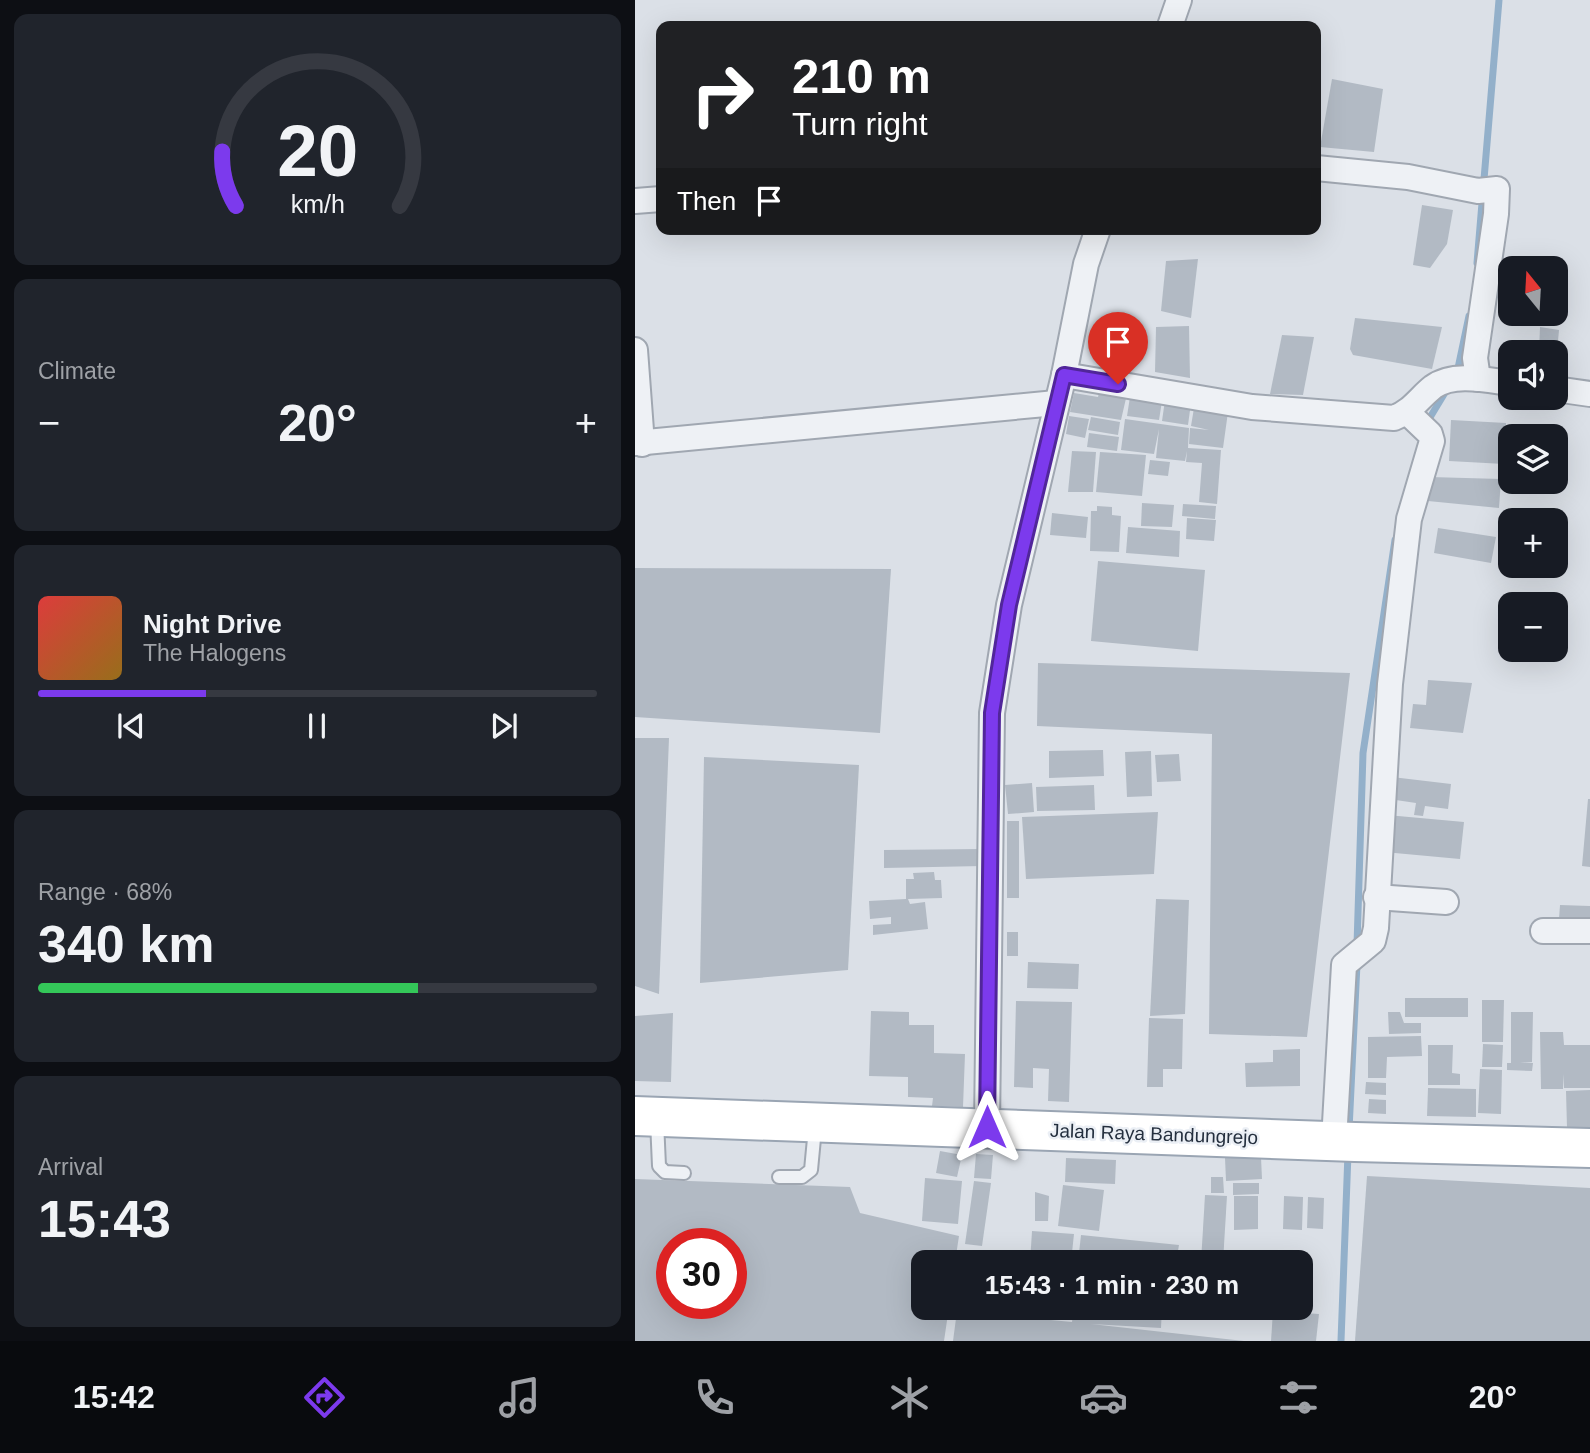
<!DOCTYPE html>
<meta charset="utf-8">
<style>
body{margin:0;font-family:Arial,sans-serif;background:#20242c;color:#f1f3f6;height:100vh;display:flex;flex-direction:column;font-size:26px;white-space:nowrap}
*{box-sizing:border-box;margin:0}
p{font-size:23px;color:#9ea1a6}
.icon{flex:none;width:38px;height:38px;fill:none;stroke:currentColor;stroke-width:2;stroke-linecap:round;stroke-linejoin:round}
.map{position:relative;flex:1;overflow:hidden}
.drawer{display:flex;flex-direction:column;gap:14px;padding:14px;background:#0d0f14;width:635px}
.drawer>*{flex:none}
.top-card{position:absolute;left:21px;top:21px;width:665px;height:214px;border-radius:14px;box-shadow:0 7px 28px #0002;background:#202124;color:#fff;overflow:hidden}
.needle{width:46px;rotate:342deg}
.controls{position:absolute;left:863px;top:256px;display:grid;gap:14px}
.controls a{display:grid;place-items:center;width:70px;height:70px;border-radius:14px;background:#171b24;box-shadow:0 7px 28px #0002;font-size:35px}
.speed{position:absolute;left:21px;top:1228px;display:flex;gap:14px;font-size:35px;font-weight:700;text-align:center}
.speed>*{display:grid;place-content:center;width:91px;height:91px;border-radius:50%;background:#171b24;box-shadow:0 7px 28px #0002;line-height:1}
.speed .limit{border:10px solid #d22;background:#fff;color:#111}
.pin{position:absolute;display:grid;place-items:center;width:60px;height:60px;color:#fff;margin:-72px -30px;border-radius:50% 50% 50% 0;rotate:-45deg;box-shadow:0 0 7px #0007}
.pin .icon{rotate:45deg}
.me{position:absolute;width:77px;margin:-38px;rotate:0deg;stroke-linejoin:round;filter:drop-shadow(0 0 5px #0008)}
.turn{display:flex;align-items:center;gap:24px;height:147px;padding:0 21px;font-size:32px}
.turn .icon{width:91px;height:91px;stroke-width:2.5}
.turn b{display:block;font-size:49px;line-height:60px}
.then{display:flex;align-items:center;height:66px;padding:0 21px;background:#0003;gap:14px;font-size:26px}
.big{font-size:52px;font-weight:700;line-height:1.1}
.drawer .widget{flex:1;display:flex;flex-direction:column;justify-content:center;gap:10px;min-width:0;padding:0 24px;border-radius:14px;background:#20242c}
.drawer .dial{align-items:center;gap:0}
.dial svg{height:182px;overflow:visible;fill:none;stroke:#363941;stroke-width:7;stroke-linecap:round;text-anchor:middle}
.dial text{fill:#f1f3f6;stroke:none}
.song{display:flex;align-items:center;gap:21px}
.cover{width:84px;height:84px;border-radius:10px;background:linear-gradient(135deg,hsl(0 70% 55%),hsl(40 70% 35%))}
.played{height:7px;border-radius:4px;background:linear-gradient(90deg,#7c3aed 30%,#363941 30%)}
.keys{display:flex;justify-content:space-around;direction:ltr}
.heat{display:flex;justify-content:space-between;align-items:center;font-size:38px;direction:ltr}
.charge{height:10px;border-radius:5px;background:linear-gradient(90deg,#34c759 68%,#363941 0)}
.trip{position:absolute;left:276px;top:1250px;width:402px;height:70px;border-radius:14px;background:#171b24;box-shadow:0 7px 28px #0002;font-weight:700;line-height:70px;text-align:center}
.dock{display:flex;height:112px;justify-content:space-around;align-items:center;background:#090b0e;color:#9ea1a6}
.dock .icon{width:49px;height:49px}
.dock .active{color:#7c3aed}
.dock b{font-size:32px;color:#f1f3f6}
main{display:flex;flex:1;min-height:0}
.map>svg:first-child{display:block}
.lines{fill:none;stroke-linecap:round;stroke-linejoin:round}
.stream{stroke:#93b0ca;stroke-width:7}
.building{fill:#b2bac4;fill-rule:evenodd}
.service-casing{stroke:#a0a7b1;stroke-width:16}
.minor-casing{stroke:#a0a7b1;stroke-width:28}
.primary-casing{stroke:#9aa5b3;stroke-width:42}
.service{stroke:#eef1f5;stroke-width:12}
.minor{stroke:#eef1f5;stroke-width:24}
.primary{stroke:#fff;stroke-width:38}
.route-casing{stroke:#51269a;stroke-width:18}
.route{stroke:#7c3aed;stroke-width:12}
.labels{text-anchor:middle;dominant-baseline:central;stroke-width:5;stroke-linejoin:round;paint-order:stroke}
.street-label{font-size:19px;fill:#242f3e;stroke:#ebeff5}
</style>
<main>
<section class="drawer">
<div class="widget dial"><svg viewBox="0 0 100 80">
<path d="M14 69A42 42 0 1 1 86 69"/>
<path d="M14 69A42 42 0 0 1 8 45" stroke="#7c3aed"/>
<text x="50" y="56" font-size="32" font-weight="700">20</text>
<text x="50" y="72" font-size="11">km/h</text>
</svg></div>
<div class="widget"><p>Climate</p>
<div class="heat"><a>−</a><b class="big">20°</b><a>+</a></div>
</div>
<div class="widget">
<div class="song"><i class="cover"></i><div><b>Night Drive</b><p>The Halogens</p></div></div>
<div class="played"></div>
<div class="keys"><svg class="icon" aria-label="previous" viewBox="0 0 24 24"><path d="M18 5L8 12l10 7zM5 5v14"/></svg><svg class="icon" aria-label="pause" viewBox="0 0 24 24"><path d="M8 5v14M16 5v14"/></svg><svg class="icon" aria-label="next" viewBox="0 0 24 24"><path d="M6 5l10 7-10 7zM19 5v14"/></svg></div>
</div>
<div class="widget"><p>Range · 68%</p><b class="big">340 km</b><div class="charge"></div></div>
<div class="widget"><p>Arrival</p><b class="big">15:43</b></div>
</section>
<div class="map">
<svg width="955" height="1341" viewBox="0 0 955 1341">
<rect width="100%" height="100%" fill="#dbe0e7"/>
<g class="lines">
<g class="stream">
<path d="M842,263L864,0"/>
<path d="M822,373L834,316"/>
<path d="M791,424L814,386"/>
<path d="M722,945L728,753L760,540"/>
<path d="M714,1130L722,964"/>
<path d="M706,1341L713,1153"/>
</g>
</g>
<g class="building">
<path d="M697,79L748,89L739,152L685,147Z"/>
<path d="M787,205L818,210L812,244L795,268L778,265Z"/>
<path d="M563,259L556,318L526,311L531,261Z"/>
<path d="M720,318L807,327L797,369L718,355L715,349Z"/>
<path d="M554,326L555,378L520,372L521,327Z"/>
<path d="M905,327L924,330L922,352H904Z"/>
<path d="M647,335L679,337L668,395L635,394Z"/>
<path d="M465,388L492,394L486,420L435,412L439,393L463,397Z"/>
<path d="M495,397L527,401L524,420L492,416Z"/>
<path d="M530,400L556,403L553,425L527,421Z"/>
<path d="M559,408L593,412L588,448L554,444L555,428L574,430L556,426Z"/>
<path d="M434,416L454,419L450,438L431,434Z"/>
<path d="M456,417L485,422L483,435L453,430Z"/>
<path d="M490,419L554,428L553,448L586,450L582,504L564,502L567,463L551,462L552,451L550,461L521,458L524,429L519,454L486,450Z"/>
<path d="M816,420L871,423L869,464L814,461Z"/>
<path d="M454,433L484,437L482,451L452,447Z"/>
<path d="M437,451L461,452L458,492H433Z"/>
<path d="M465,452L511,455L507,496L461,492Z"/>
<path d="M515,460L535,462L533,476L513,474Z"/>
<path d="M795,477L866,479L864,508L793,501Z"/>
<path d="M507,503L539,505L537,527L506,526Z"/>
<path d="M548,504L581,506L580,519L547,516Z"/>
<path d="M462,506L477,507V515L486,516L484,552L455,551L456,511H462Z"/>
<path d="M417,513L453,517L451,538L415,535Z"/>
<path d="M552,518L581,520L579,541L551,539Z"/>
<path d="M493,527L545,531L544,557L491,553Z"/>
<path d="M803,528L861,537L856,563L799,553Z"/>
<path d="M463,561L570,570L563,651L456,641Z"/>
<path d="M0,568L256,569L245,733L0,717Z"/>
<path d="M403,663L715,673L672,1037L574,1034L577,734L402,726Z"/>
<path d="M793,680L837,683L828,733L775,728L778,704L791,705Z"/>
<path d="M0,738H34L24,994L0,986Z"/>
<path d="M468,750L469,776L414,778V751Z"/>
<path d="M516,751L517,796L492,797L490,752Z"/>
<path d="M544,754L546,781L522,782L520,755Z"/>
<path d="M69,757L224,765L213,970L65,983Z"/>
<path d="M757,777L816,784L813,809L790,806L788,816L779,815L781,803L754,799Z"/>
<path d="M397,783L399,812L373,814L370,785Z"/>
<path d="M459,785L460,810L402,811L401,787Z"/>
<path d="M953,799H955V867L947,866Z"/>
<path d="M523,812L519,874L391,879L387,817Z"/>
<path d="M752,815L829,822L825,859L749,852Z"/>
<rect x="372" y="821" width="12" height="77"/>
<path d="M347,849V866L249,868V850Z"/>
<path d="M299,872L300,880H306L307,898L273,899L275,904L290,902L293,929L238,935V925L256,924V917L235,919L234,901L271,899V879H279L278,873Z"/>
<path d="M521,899L554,900L550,1014L515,1016Z"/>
<path d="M925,905L955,906V920L924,919Z"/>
<rect x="372" y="932" width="11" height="24"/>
<path d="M393,962L444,964L443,989L392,988Z"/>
<rect x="770" y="998" width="63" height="19"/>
<path d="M847,1000H869L868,1042H847Z"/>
<path d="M381,1001L437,1002L434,1102L413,1101L414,1069L398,1068V1088L379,1087Z"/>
<path d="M236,1011L274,1012V1025H299V1053L330,1054L328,1107L297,1106L298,1098L273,1097V1077L234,1076Z"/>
<path d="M753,1012H765L769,1023H786V1033L754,1034Z"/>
<path d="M876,1012H898L897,1062H885L898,1063L897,1071L872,1070V1063H876Z"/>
<path d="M38,1013L36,1082L0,1081V1016Z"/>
<path d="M514,1018L548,1019L547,1069H528V1087H512Z"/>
<path d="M905,1032H928L929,1045H955V1088H929L928,1074V1089H906Z"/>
<path d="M786,1036L787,1056L752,1057L751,1078H733V1037Z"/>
<path d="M848,1044L868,1045L867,1067H847Z"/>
<path d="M793,1045H818L817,1073L825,1074V1085H793Z"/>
<path d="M665,1049V1086L611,1087L610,1063L638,1062V1050Z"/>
<path d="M845,1069L867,1070L866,1114L843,1113Z"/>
<path d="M731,1082L751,1083V1095L730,1094Z"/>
<path d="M793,1088L841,1089V1117L792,1116Z"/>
<path d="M955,1090V1127L932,1128L931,1091Z"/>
<path d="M734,1099L751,1100V1114L733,1113Z"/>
<path d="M305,1151L327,1155L322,1177L301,1173Z"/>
<path d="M341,1154L358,1155L356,1179L339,1178Z"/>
<path d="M626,1157L627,1179L591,1181L590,1158Z"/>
<path d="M431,1158L481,1160L480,1184L430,1182Z"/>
<path d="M732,1176L955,1188V1341H720Z"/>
<path d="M576,1177H588L589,1193H576Z"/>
<path d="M290,1178L327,1181L323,1224L287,1221Z"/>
<path d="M0,1179L215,1187L225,1213L324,1236L320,1262H289V1307H314L309,1341H0ZM37,1244H96V1304H37Z"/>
<path d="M339,1181L356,1183L347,1246L330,1244Z"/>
<path d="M598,1183H624V1194L598,1195Z"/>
<path d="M428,1185L469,1190L464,1231L423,1226Z"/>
<path d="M400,1192L414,1196L413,1221H400Z"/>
<path d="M570,1195L592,1196L588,1262H566Z"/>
<path d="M599,1196H623V1229L599,1230Z"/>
<path d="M649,1196L668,1197L667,1230L648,1229Z"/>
<path d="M673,1197L689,1198L688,1229L672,1228Z"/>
<path d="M397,1231L439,1234L436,1262H395Z"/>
<path d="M446,1235L544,1245L541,1262H443Z"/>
<path d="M364,1307H429L427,1317H414L364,1314Z"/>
<path d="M439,1307H527L526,1328L456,1324L609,1341H318L322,1311L437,1322Z"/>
<path d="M638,1311L684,1314L681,1341H636Z"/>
</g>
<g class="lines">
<g class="service-casing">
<g id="service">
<path d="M22,1121L24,1166L30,1172L49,1173"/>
<path d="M144,1177H167L176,1170L180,1128"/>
</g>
</g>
<g class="minor-casing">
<g id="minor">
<path d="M535,26L544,0"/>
<path d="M681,168L773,177L843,191L862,189L861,214L840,358L843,379"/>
<path d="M0,201L26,199"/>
<path d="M0,350L7,444"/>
<path d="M429,375L617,407L759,418C777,411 784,398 798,387C818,372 852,380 875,383"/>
<path d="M920,389L955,394"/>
<path d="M0,443L421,403"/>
<path d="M741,897L811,902"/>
<path d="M908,931H955"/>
<path d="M352,1127L357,713L374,605L429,375L451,264L463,229"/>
<path d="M699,1141L709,965L738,941L741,928L755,684L774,519L797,441L795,434L773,413"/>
</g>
</g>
<g class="primary-casing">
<path id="primary" d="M0,1116L720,1142L955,1148"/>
</g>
<use href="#service" class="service"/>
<use href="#minor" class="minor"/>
<use href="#primary" class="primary"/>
</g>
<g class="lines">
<g class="route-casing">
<path id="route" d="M352,1127L357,713L374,605L429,375L483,384"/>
</g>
<use href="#route" class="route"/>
</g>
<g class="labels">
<g class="street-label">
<text transform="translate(519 1134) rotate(2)">Jalan Raya Bandungrejo</text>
</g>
</g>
</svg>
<div class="controls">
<a><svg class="needle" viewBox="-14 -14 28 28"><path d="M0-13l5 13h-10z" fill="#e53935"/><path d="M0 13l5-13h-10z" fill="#9ea1a6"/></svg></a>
<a><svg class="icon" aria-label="sound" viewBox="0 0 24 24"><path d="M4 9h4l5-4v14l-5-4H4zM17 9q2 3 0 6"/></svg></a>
<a><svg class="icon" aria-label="layers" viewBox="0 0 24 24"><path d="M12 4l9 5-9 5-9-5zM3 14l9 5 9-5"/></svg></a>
<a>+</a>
<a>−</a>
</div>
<div class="speed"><div class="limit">30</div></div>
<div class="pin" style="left:483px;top:384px;background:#d93025"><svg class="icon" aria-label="arrive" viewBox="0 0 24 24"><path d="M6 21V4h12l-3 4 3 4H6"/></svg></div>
<svg class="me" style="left:352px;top:1127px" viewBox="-20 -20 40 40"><path d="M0-17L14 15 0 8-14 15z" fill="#7c3aed" stroke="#fff" stroke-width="4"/></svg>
<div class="trip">15:43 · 1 min · 230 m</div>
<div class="top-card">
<div class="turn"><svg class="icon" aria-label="right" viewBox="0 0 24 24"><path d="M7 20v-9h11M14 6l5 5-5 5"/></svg><div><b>210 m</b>Turn right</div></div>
<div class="then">Then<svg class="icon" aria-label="arrive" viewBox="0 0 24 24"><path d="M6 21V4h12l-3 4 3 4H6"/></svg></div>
</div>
</div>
</main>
<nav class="dock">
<b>15:42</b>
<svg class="icon active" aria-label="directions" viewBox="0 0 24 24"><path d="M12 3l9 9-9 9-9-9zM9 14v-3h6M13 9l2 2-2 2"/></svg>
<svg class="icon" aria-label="music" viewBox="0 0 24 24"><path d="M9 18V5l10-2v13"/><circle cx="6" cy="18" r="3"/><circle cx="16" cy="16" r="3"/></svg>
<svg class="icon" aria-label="phone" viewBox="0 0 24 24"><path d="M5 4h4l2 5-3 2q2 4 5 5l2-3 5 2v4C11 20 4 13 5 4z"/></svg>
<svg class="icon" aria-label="climate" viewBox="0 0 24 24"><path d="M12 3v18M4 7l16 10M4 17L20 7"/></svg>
<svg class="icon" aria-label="car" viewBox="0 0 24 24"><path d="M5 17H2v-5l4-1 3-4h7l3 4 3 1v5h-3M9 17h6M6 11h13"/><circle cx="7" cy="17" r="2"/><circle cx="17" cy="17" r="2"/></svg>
<svg class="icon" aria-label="filters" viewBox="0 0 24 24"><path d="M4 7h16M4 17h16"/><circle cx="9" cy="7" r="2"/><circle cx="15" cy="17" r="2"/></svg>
<b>20°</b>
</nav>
